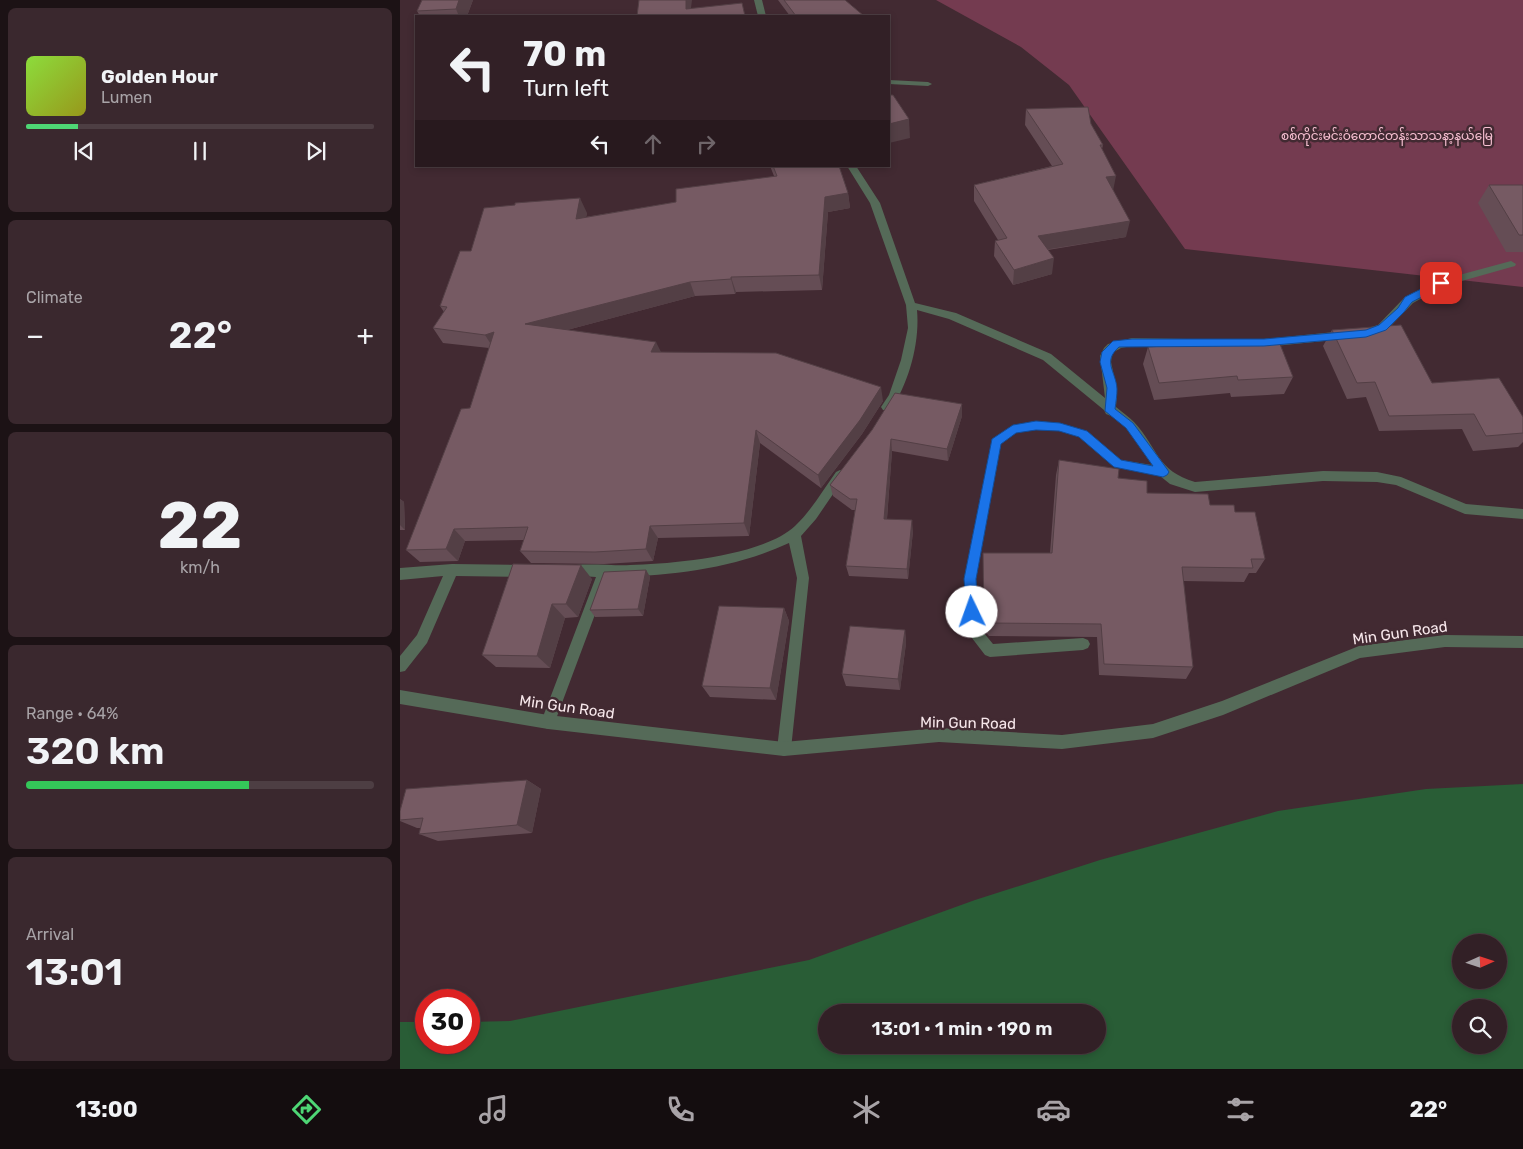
<!DOCTYPE html>
<meta charset="utf-8">
<style>
body{margin:0;font-family:Rubik,"Noto Sans Myanmar",sans-serif;background:#3a282e;color:#f1f3f6;height:100vh;display:flex;flex-direction:column;font-size:19px;white-space:nowrap}
*{box-sizing:border-box;margin:0}
p{font-size:16px;color:#a8a3a7}
.icon{flex:none;width:28px;height:28px;fill:none;stroke:currentColor;stroke-width:2;stroke-linecap:round;stroke-linejoin:round}
.map{position:relative;flex:1;overflow:hidden}
.sheet{display:flex;flex-direction:column;gap:8px;padding:8px;background:#1c1215;width:400px}
.sheet>*{flex:none}
.guide{position:absolute;left:15px;top:15px;width:475px;height:152px;border-radius:0px;box-shadow:0 2px 8px #0003,0 0 0 1px #4d3e43;background:#322026;color:#f1f3f6;overflow:hidden}
.needle{width:32px;rotate:87deg}
.buttons{position:absolute;left:1052px;top:934px;display:grid;gap:10px}
.buttons a{display:grid;place-items:center;width:55px;height:55px;border-radius:50%;background:#322026;box-shadow:0 2px 8px #0003,0 0 0 1px #4d3e43;font-size:25px}
.speed{position:absolute;left:15px;top:989px;display:flex;gap:10px;font-size:25px;font-weight:700;text-align:center}
.speed>*{display:grid;place-content:center;width:65px;height:65px;border-radius:50%;background:#322026;box-shadow:0 2px 8px #0003,0 0 0 1px #4d3e43;line-height:1}
.speed .limit{border:8px solid #d22;background:#fff;color:#111}
.pin{position:absolute;display:grid;place-items:center;width:42px;height:42px;color:#fff;margin:-21px;border-radius:10px;box-shadow:0 2px 8px #0006}
.me{position:absolute;width:55px;margin:-28px;rotate:357deg;stroke-linejoin:round;filter:drop-shadow(0 0 4px #0008)}
.turn{display:flex;align-items:center;gap:18px;height:105px;padding:0 25px;font-size:22px}
.turn .icon{width:65px;height:65px;stroke-width:2.5}
.turn b{display:block;font-size:35px;line-height:42px}
.lanes{display:flex;align-items:center;height:48px;padding:0 25px;background:#0003;justify-content:center;gap:25px;direction:ltr}
.lanes .off{opacity:.35}
.big{font-size:38px;font-weight:600;line-height:1.1}
.sheet .widget{flex:1;display:flex;flex-direction:column;justify-content:center;gap:8px;min-width:0;padding:0 18px;border-radius:8px;background:#3a282e}
.sheet .dial{align-items:center;gap:0}
.dial b{font-size:65px;line-height:1}
.song{display:flex;align-items:center;gap:15px}
.cover{width:60px;height:60px;border-radius:8px;background:linear-gradient(135deg,hsl(90 70% 55%),hsl(60 70% 35%))}
.played{height:5px;border-radius:2px;background:linear-gradient(90deg,#4ed675 15%,#4d3e43 15%)}
.keys{display:flex;justify-content:space-around;direction:ltr}
.heat{display:flex;justify-content:space-between;align-items:center;font-size:28px;direction:ltr}
.charge{height:8px;border-radius:4px;background:linear-gradient(90deg,#34c759 64%,#4d3e43 0)}
.trip{position:absolute;left:418px;top:1004px;width:288px;height:50px;border-radius:25px;background:#322026;box-shadow:0 2px 8px #0003,0 0 0 1px #4d3e43;font-weight:600;line-height:50px;text-align:center}
.dock{display:flex;height:80px;justify-content:space-around;align-items:center;background:#140d0f;color:#a8a3a7}
.dock .icon{width:35px;height:35px}
.dock .selected{color:#4ed675}
.dock b{font-size:22px;color:#f1f3f6}
main{display:flex;flex:1;min-height:0}
.map>svg:first-child{display:block}
.green{fill:#743b50}
.water{fill:#295d36;fill-rule:evenodd}
.lines{fill:none;stroke-linecap:round;stroke-linejoin:round}
.minor{fill:#556a58;fill-rule:evenodd}
.tertiary{fill:#556a58;fill-rule:evenodd}
.wall{fill:#654d55}
.shaded-wall{fill:#533f45}
.building{fill:#765a63;stroke:#533f45}
.route{fill:#1a73e8;stroke:#114b97}
.labels{text-anchor:middle;dominant-baseline:central;stroke-width:5;stroke-linejoin:round;paint-order:stroke}
.far-park-label{font-size:12px;fill:#fac2d4;stroke:#422a32}
.street-label{font-size:15px;fill:#f7e7eb;stroke:#422a32}
</style>
<main>
<section class="sheet">
<div class="widget">
<div class="song"><i class="cover"></i><div><b>Golden Hour</b><p>Lumen</p></div></div>
<div class="played"></div>
<div class="keys"><svg class="icon" aria-label="previous" viewBox="0 0 24 24"><path d="M18 5L8 12l10 7zM5 5v14"/></svg><svg class="icon" aria-label="pause" viewBox="0 0 24 24"><path d="M8 5v14M16 5v14"/></svg><svg class="icon" aria-label="next" viewBox="0 0 24 24"><path d="M6 5l10 7-10 7zM19 5v14"/></svg></div>
</div>
<div class="widget"><p>Climate</p>
<div class="heat"><a>−</a><b class="big">22°</b><a>+</a></div>
</div>
<div class="widget dial"><b>22</b><p>km/h</p></div>
<div class="widget"><p>Range · 64%</p><b class="big">320 km</b><div class="charge"></div></div>
<div class="widget"><p>Arrival</p><b class="big">13:01</b></div>
</section>
<div class="map">
<svg width="1123" height="1069" viewBox="0 0 1123 1069">
<rect width="100%" height="100%" fill="#422a32"/>
<path class="green" d="M536,0H1123V287L785,249L669,85L621,47Z"/>
<path class="water" d="M1123,784V1069H0V1022H26V1042H69V1022L110,1021L409,960L575,900L700,860L878,811L1026,789ZM1061,942H1099V980H1061ZM1061,1008H1099V1045H1061ZM426,1012H696V1045H426Z"/>
<g class="lines">
<g class="minor">
<path d="M354,0H362L366,16H358Z"/>
<path d="M489,80L528,82L532,84L528,86L489,84Z"/>
<path d="M447,166H456L480,203L515,303L556,313L651,354L705,398L700,356L704,348L708,344L732,338L843,340L844,343L839,347L732,346L721,348L712,353L711,362L717,390L716,407C722,412 729,417 734,422C758,448 757,471 795,482L923,471L977,472L1001,477L1066,504L1123,509V519L1065,514L996,485L977,482L923,481L795,492L770,484L760,476L714,467L679,437L660,431L636,429L616,433L601,444L576,579L579,627L593,644L683,638L688,640L690,644L688,648L683,650L590,657L585,655L565,629L564,579L592,439L613,425L636,421L660,423L687,431L721,460L752,465C740,448 727,421 706,414L704,410L643,360L549,319L517,310C520,343 509,382 491,410H483L481,407L489,395L501,360L508,328L506,305L470,203Z"/>
<path d="M1111,261L1116,264L1115,266L1044,286L1013,303L986,331L968,336L963,332L964,329L978,325L1005,297L1037,281Z"/>
<path d="M944,331L949,335L944,339L864,347L859,343L864,339Z"/>
<path d="M440,470L444,472L446,475L444,478L416,519L401,536L409,578L391,749L389,754L384,756L379,754L377,749L397,578L389,543C333,569 270,576 209,577L153,727L148,729L143,727L141,722L196,577L165,575L164,571L165,567C179,562 213,566 230,565C272,564 363,556 395,526C411,511 423,490 436,472Z"/>
<path d="M52,564L127,565L132,567L133,571L132,575L127,577L56,576L27,643L5,671L0,672V656L17,635L43,576L0,580V568Z"/>
</g>
<path class="tertiary" d="M1045,635L1123,636V648L1045,647L960,658L823,715L753,738L662,749L539,742L384,756L148,729L0,704V690L148,715L384,742L539,728L662,735L753,724L822,701L959,646Z"/>
</g>
<g class="wall">
<path d="M73,0L67,16H20L17,11Z"/>
<path d="M378,0H445L464,16H390Z"/>
<path d="M626,109L691,124L703,145L702,149L726,237L648,250L652,274L613,285L594,256L595,241L598,240L574,201V185L652,166L625,125Z"/>
<path d="M370,166H439L448,193L450,208L428,212L422,290L336,292L335,294L295,296L167,330L261,352L483,401L462,434L421,488L360,443L349,536L258,538L253,561L204,564L131,563L120,551L124,540L65,541L58,561L20,562L6,550L70,408L89,348L43,343L33,328L44,312L40,306L71,251L187,213L186,217L276,202L374,176Z"/>
<path d="M1089,185H1123V252H1106L1078,203Z"/>
<path d="M932,330L1032,383L1123,417V442L1118,447L1073,451L1062,429L979,431L966,397L947,399L923,346Z"/>
<path d="M748,347L893,377L884,394L831,397L830,393L754,400L743,364Z"/>
<path d="M562,416L548,461L492,451L487,519L513,531L508,579L449,576L446,566L455,510H452L433,496L430,485L472,430Z"/>
<path d="M659,460L718,478L747,493L810,505L835,512L865,559L856,573H849L844,582L783,581L793,667L786,679L699,675L697,637L589,636L583,629V553H650L656,475Z"/>
<path d="M0,499L4,502L5,530H0Z"/>
<path d="M113,564L192,579L178,617L165,618L150,668L96,667L82,655Z"/>
<path d="M246,570L250,577L243,616L195,617L190,610Z"/>
<path d="M384,608L389,621L376,700L310,697L302,686Z"/>
<path d="M505,630L506,643L500,690L446,686L442,674Z"/>
<path d="M127,780L141,789L132,833L38,841L19,834L21,828H17L0,821V811Z"/>
</g>
<g class="shaded-wall">
<path d="M59,0H73L67,16H59L56,9Z"/>
<path d="M286,0H292L290,16L286,9Z"/>
<path d="M509,119L510,138L489,143V124Z"/>
<path d="M716,176L713,191L706,177Z"/>
<path d="M448,193L450,208L428,212L422,290L419,275L425,197Z"/>
<path d="M180,198L187,213L183,234L176,219Z"/>
<path d="M730,221L726,237L637,251L638,236Z"/>
<path d="M654,258L652,274L613,285L614,270Z"/>
<path d="M331,277L336,292L335,294L331,279Z"/>
<path d="M290,282L295,296L133,339L125,324Z"/>
<path d="M94,332V349L85,335Z"/>
<path d="M256,342L263,356L251,352Z"/>
<path d="M481,387L483,401L462,434L421,488L418,475Z"/>
<path d="M562,404V416L548,461L547,449Z"/>
<path d="M356,430L360,443L349,536L344,523Z"/>
<path d="M491,439L492,451L486,530L484,519Z"/>
<path d="M0,499L4,502L5,530L0,525Z"/>
<path d="M512,520L513,531L508,579L507,569Z"/>
<path d="M250,526L258,538L253,561L246,549Z"/>
<path d="M54,529L65,541L58,561L46,549Z"/>
<path d="M181,565L192,579L178,617L166,604Z"/>
<path d="M246,570L250,577L243,616L238,609Z"/>
<path d="M152,604L165,618L150,668L137,656Z"/>
<path d="M384,608L389,621L376,700L370,688Z"/>
<path d="M505,630L506,643L500,690L498,679Z"/>
<path d="M127,780L141,789L132,833L117,825Z"/>
</g>
<g class="building">
<path d="M22,0H59L56,9L17,11Z"/>
<path d="M239,0H286V9L342,3L345,16H237Z"/>
<path d="M384,0H445L464,16H396Z"/>
<path d="M489,95H493L509,119L489,124Z"/>
<path d="M688,107L691,124L703,145H700L716,176L706,177L730,221L638,236L654,258L614,270L595,241L607,238L574,185L663,164L626,109Z"/>
<path d="M373,166H439L448,193L425,197L419,275L331,277V279L290,282L125,324L256,342L251,352L376,353L481,387L460,420L418,475L356,430L344,523L250,526L246,549L195,552L120,551L128,527L54,529L46,549L6,550L61,409L70,408L94,332L85,335L33,328L47,307L40,306L60,251H71L84,208L115,205V203L180,198L176,219L276,202V189L377,176Z"/>
<path d="M1089,185H1123V235H1119Z"/>
<path d="M1001,325L1032,383L1099,378L1123,417V433L1086,436L1074,414L989,416L975,382L957,383L932,330Z"/>
<path d="M878,339L893,377L838,380L837,376L759,383L748,347Z"/>
<path d="M495,393L562,404L547,449L491,439L484,519L512,520L507,569L446,566L457,499H450L430,485L472,430Z"/>
<path d="M659,460L719,469L718,478L747,481V493L808,494L810,505H834L835,512H855L865,559H851L853,568L782,567L793,667L704,664L701,624L589,623L584,616L583,553H652Z"/>
<path d="M113,564L181,565L166,604H152L137,656L82,655Z"/>
<path d="M246,570L238,609L190,610L204,572Z"/>
<path d="M319,606L384,608L370,688L302,686Z"/>
<path d="M450,626L505,630L498,679L442,674Z"/>
<path d="M127,780L117,825L19,834L23,818L0,820V811L6,789Z"/>
</g>
<path class="route" d="M1041,279L1046,283L1045,285L1012,302L1004,312L986,330L966,337L864,346L719,347C702,362 716,371 717,389C717,395 716,402 715,409L733,423L767,469L769,472L767,475L763,477L714,467L679,437L659,431L636,430L616,433L601,444L576,579L578,612L576,616L572,618L567,616L564,579L592,439L613,425L636,421L660,423L687,431L721,460L753,466L726,428L705,411L707,388L700,362L702,352L713,341L732,339H864L966,330L979,325L998,308L1005,297Z"/>
<g class="labels">
<g class="far-park-label">
<text x="987" y="136">စစ်ကိုင်းမင်းဝံတောင်တန်းသာသနာ့နယ်မြေ</text>
</g>
<g class="street-label">
<text transform="translate(1000 633) rotate(-8)">Min Gun Road</text>
<text transform="translate(167 707) rotate(8)">Min Gun Road</text>
<text transform="translate(568 723) rotate(1)">Min Gun Road</text>
</g>
</g>
</svg>
<div class="buttons">
<a><svg class="needle" viewBox="-14 -14 28 28"><path d="M0-13l5 13h-10z" fill="#e53935"/><path d="M0 13l5-13h-10z" fill="#a8a3a7"/></svg></a>
<a><svg class="icon" aria-label="search" viewBox="0 0 24 24"><circle cx="10" cy="10" r="6"/><path d="M15 15l6 6"/></svg></a>
</div>
<div class="speed"><div class="limit">30</div></div>
<div class="pin" style="left:1041px;top:283px;background:#d93025"><svg class="icon" aria-label="arrive" viewBox="0 0 24 24"><path d="M6 21V4h12l-3 4 3 4H6"/></svg></div>
<svg class="me" style="left:572px;top:612px" viewBox="-20 -20 40 40"><circle r="19" fill="#fff"/><path d="M0-13L10 11 0 6-10 11z" fill="#1a73e8"/></svg>
<div class="trip">13:01 · 1 min · 190 m</div>
<div class="guide">
<div class="turn"><svg class="icon" aria-label="left" viewBox="0 0 24 24"><path d="M17 20v-9H6M10 6l-5 5 5 5"/></svg><div><b>70 m</b>Turn left</div></div>
<div class="lanes"><svg class="icon" aria-label="left" viewBox="0 0 24 24"><path d="M17 20v-9H6M10 6l-5 5 5 5"/></svg><svg class="icon off" aria-label="ahead" viewBox="0 0 24 24"><path d="M12 20V5M6 11l6-6 6 6"/></svg><svg class="icon off" aria-label="right" viewBox="0 0 24 24"><path d="M7 20v-9h11M14 6l5 5-5 5"/></svg></div>
</div>
</div>
</main>
<nav class="dock">
<b>13:00</b>
<svg class="icon selected" aria-label="directions" viewBox="0 0 24 24"><path d="M12 3l9 9-9 9-9-9zM9 14v-3h6M13 9l2 2-2 2"/></svg>
<svg class="icon" aria-label="music" viewBox="0 0 24 24"><path d="M9 18V5l10-2v13"/><circle cx="6" cy="18" r="3"/><circle cx="16" cy="16" r="3"/></svg>
<svg class="icon" aria-label="phone" viewBox="0 0 24 24"><path d="M5 4h4l2 5-3 2q2 4 5 5l2-3 5 2v4C11 20 4 13 5 4z"/></svg>
<svg class="icon" aria-label="climate" viewBox="0 0 24 24"><path d="M12 3v18M4 7l16 10M4 17L20 7"/></svg>
<svg class="icon" aria-label="car" viewBox="0 0 24 24"><path d="M5 17H2v-5l4-1 3-4h7l3 4 3 1v5h-3M9 17h6M6 11h13"/><circle cx="7" cy="17" r="2"/><circle cx="17" cy="17" r="2"/></svg>
<svg class="icon" aria-label="filters" viewBox="0 0 24 24"><path d="M4 7h16M4 17h16"/><circle cx="9" cy="7" r="2"/><circle cx="15" cy="17" r="2"/></svg>
<b>22°</b>
</nav>
